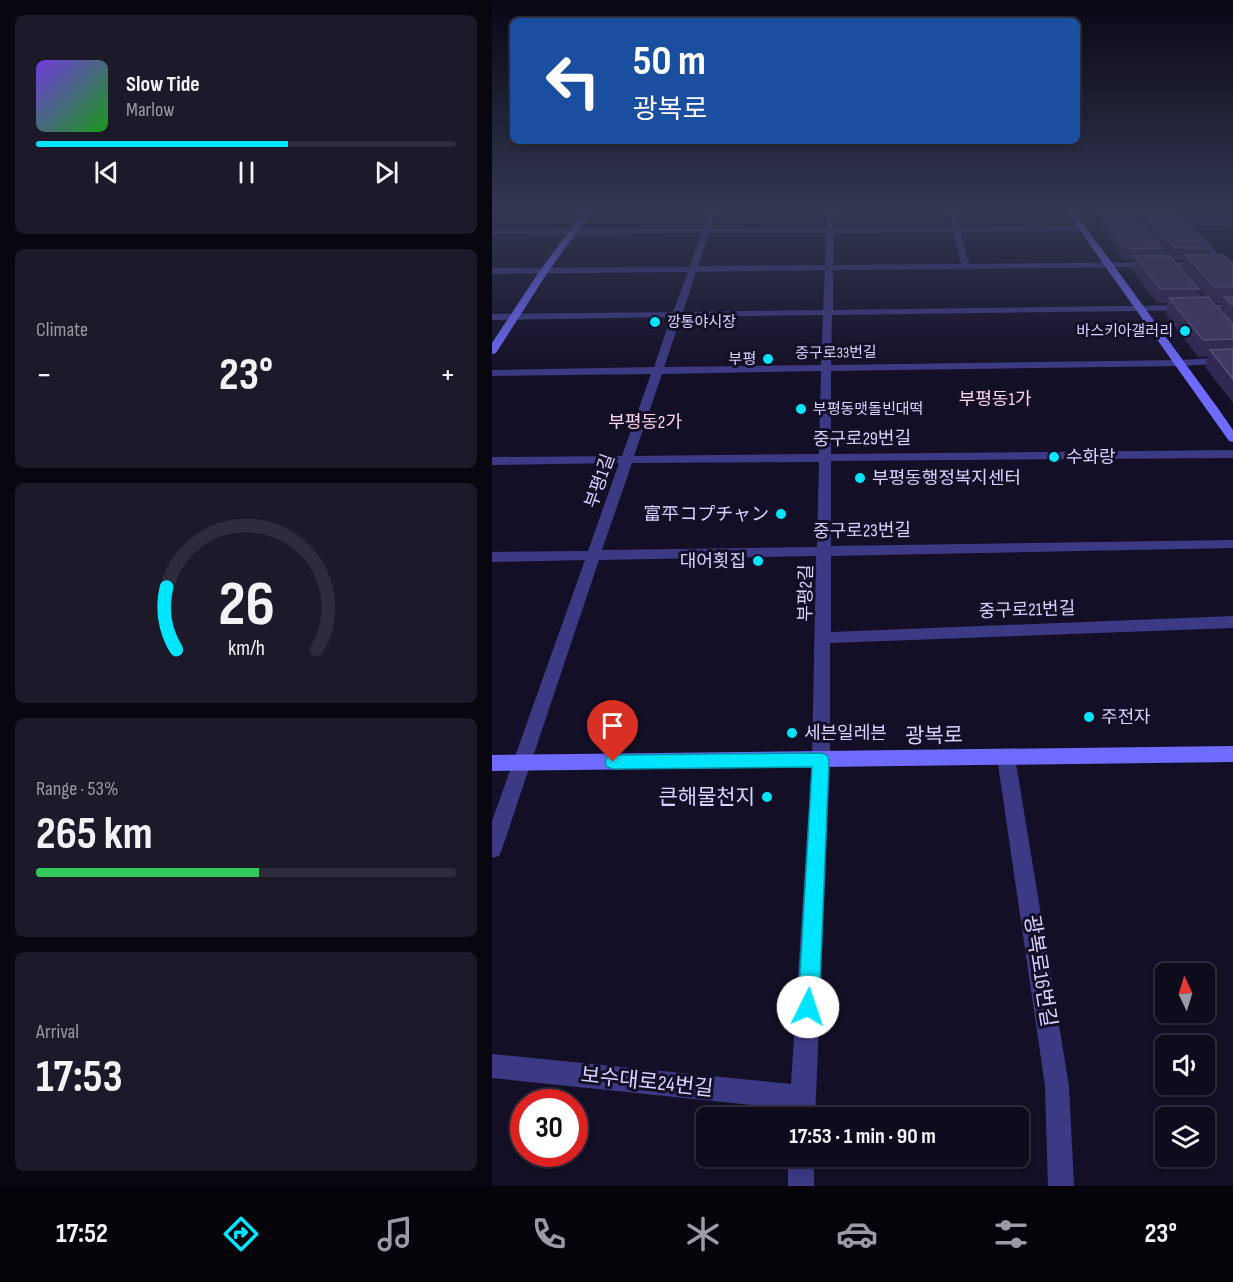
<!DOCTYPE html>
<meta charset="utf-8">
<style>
body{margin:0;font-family:"Sofia Sans Condensed","Noto Sans KR","Noto Sans JP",sans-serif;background:#1c1929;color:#f1f3f6;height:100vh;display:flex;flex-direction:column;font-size:22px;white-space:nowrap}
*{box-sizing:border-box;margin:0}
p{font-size:20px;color:#9b9ba3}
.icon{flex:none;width:33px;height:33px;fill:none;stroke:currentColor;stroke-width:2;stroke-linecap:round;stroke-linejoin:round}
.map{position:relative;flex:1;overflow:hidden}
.drawer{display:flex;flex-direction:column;gap:15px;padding:15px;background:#08060f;width:492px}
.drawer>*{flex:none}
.guide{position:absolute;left:18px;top:18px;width:570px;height:126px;border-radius:9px;box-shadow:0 3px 9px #0003,0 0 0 2px #2e2b3b;background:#1a4fa0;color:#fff;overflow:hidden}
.needle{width:39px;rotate:356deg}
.fabs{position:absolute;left:663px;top:963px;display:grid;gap:12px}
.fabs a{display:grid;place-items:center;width:60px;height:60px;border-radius:9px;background:#0e0b1c;box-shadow:0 3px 9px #0003,0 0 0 2px #2e2b3b;font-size:30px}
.speed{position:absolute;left:18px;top:1089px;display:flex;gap:12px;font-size:30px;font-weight:700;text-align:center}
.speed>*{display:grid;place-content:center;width:78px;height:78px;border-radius:50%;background:#0e0b1c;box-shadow:0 3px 9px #0003,0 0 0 2px #2e2b3b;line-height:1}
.speed .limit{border:9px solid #d22;background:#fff;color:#111}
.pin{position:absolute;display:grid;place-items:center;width:51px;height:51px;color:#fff;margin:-62px -26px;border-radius:50% 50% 50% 0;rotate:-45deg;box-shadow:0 0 6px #0007}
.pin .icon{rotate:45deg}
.me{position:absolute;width:66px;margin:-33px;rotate:4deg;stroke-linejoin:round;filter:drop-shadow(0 0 4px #0008)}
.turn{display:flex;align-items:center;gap:21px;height:126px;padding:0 24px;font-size:27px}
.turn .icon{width:78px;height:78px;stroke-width:2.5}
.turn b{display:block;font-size:42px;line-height:51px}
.big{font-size:45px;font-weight:700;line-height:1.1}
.drawer .card{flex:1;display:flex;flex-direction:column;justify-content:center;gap:9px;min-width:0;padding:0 21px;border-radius:9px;background:#1c1929}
.drawer .dial{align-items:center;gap:0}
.dial svg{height:156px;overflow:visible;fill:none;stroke:#2e2b3b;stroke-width:7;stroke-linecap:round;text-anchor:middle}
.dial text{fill:#f1f3f6;stroke:none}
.song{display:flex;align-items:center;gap:18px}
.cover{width:72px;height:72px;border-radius:9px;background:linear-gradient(135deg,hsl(260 70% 55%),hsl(120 70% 35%))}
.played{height:6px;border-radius:3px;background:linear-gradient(90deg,#00e5ff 60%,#2e2b3b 60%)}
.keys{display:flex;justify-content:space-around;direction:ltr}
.heat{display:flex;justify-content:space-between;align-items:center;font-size:33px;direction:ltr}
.charge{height:9px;border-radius:4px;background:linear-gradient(90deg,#34c759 53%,#2e2b3b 0)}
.trip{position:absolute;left:204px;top:1107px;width:333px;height:60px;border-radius:9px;background:#0e0b1c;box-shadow:0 3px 9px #0003,0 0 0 2px #2e2b3b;font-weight:700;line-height:60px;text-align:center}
.tab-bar{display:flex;height:96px;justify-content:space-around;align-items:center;background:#06040b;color:#9b9ba3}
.tab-bar .icon{width:42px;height:42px}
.tab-bar .active{color:#00e5ff}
.tab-bar b{font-size:27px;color:#f1f3f6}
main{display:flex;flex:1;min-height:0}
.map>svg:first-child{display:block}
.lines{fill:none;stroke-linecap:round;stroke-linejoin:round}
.street{fill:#3d3a85;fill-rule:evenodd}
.secondary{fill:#6f6bff;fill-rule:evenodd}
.wall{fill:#312854;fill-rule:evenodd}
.building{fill:#433a66;stroke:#5a527e;stroke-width:1.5}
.route{fill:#00e5ff;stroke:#0095a6;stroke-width:1.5}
.poi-dot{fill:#00e5ff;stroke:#130f26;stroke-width:2}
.labels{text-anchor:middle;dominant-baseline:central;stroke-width:6;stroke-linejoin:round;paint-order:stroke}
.far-poi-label{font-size:15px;fill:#d9d4ff;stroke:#130f26;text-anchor:start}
.far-street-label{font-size:15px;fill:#d9d4ff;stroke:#130f26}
.far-quarter-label{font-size:18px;fill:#ffd6f0;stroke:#130f26}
.street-label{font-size:18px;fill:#d9d4ff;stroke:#130f26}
.poi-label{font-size:18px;fill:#d9d4ff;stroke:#130f26;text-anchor:start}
.near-street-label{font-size:21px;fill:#d9d4ff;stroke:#130f26}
.near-poi-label{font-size:21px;fill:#d9d4ff;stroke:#130f26;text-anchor:end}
</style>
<main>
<section class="drawer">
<div class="card">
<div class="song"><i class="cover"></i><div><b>Slow Tide</b><p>Marlow</p></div></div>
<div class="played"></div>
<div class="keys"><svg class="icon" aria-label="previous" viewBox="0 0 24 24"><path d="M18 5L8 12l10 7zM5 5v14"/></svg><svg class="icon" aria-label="pause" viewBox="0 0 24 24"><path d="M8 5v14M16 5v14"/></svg><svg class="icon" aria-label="next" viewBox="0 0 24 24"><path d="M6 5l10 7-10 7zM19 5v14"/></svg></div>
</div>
<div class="card"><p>Climate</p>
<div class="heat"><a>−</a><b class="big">23°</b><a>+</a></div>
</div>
<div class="card dial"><svg viewBox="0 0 100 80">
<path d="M14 69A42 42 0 1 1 86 69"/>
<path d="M14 69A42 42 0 0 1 9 37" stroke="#00e5ff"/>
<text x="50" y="56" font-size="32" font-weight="700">26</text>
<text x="50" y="72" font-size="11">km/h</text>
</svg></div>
<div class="card"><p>Range · 53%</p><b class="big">265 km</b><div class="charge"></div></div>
<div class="card"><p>Arrival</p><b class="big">17:53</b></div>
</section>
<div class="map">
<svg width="741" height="1186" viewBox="0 0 741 1186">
<rect width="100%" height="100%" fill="#130f26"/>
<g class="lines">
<g class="street">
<path d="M217,211H225L219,229L335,228V211H343L342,228L460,227L456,211H464L468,227H590L594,229L590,231L469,232L477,264L671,262L626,211H634L680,262H725L672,211H680L692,222L741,221V225L697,226L735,262L741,261L740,270H734L731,267H684L717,305L741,304V310H722L741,331V340L738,339L712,310L340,315L339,365L688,360L741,357V363L688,366L339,371V454L741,450V458L339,461V546L741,540V548L339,556V632L741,616V628L338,643V760L323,1118H297L298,1109L0,1078V1054L299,1084L320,760L324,556L107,560L10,849L7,856L0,858V821L93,560L0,562V552L96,551L127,463L0,465V457L130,456L159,374L0,376V370L162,367L179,317L0,320V314L181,312L196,272L0,274V268L198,267L209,233L0,234V230L211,229ZM461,232L469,264L341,265L342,233ZM217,233H334L333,265L206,266ZM675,267L708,305L341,310V270ZM333,270L331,310L191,312L204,272ZM331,315L329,365L172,367L189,317ZM329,371L327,454L142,456L170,374ZM327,462L325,547L110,550L140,463Z"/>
<path d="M514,749L520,752L523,757L577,1086L582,1186H556L553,1086L505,757L508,752Z"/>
<rect x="296" y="1156" width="26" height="30"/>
</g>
<g class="secondary">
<path d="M92,211H100L56,272L4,353L0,354V343L49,269Z"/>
<path d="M574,211H582L725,407L741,430V442L737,441Z"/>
<path d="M741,746V762L0,771V755Z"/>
</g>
</g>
<path class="wall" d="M651,213L685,219L720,248L718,255L741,264V403L713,367L716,356L706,357L673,313L676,303H665L640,270L642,260H632L608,225L610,214L669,248L667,256H677L648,224ZM681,260H691L689,269ZM707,290L713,297H705ZM721,303H730L728,310Z"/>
<g class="building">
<path d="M679,212L685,219L691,220L720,248H684L651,213Z"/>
<path d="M637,213L669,248L634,249L610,214Z"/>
<path d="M693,255H731L741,264V287H723Z"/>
<path d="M643,256H677L707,289H668Z"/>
<path d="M741,296V306L732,297Z"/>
<path d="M716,297L741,324V339L711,340L677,298Z"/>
<path d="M741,349V379L718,350Z"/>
</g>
<linearGradient id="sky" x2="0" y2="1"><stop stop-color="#0a0815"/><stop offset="0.56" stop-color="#333752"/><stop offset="1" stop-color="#333752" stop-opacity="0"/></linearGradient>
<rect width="741" height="377" fill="url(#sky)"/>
<path class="route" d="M329,753L335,755L337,760L327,1007L324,1014L316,1017L309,1014L306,1007L320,767L121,769L115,767L113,762L115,757L121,755Z"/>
<g class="poi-dot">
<circle cx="163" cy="322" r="6"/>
<circle cx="693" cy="331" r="6"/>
<circle cx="276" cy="359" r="6"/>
<circle cx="309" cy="409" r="6"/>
<circle cx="562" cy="457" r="6"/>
<circle cx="368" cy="478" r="6"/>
<circle cx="289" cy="514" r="6"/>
<circle cx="266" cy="561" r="6"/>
<circle cx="597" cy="717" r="6"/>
<circle cx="300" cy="733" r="6"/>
<circle cx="275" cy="797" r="6"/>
</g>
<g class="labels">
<g class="far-poi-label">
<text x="175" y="322">깡통야시장</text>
<text x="681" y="331" text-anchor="end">바스키아갤러리</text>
<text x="264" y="359" text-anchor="end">부평</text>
<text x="321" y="409">부평동맷돌빈대떡</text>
</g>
<g class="far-street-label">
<text transform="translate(344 353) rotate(-1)">중구로33번길</text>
</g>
<g class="far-quarter-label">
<text x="503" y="399">부평동1가</text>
<text x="153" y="422">부평동2가</text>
</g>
<g class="street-label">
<text transform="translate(370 439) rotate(-1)">중구로29번길</text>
<text transform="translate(108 481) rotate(-71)">부평1길</text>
<text transform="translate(370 531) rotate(-1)">중구로23번길</text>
<text transform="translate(314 593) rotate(-89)">부평2길</text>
<text transform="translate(535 610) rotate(-2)">중구로21번길</text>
</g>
<g class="poi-label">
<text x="574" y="457">수화랑</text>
<text x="380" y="478">부평동행정복지센터</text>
<text x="277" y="514" text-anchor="end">富平コプチャン</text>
<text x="254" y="561" text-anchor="end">대어횟집</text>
<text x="609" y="717">주전자</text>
<text x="312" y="733">세븐일레븐</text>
</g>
<g class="near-street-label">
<text transform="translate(442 736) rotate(-1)">광복로</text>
<text transform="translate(548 971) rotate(81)">광복로16번길</text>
<text transform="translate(155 1082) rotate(6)">보수대로24번길</text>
</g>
<g class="near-poi-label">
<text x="263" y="797">큰해물천지</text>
</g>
</g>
</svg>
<div class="fabs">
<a><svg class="needle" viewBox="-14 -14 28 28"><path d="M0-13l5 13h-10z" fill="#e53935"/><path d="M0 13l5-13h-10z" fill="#9b9ba3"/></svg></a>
<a><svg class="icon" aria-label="sound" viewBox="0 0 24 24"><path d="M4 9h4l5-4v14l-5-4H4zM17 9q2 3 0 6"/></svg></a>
<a><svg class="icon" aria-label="layers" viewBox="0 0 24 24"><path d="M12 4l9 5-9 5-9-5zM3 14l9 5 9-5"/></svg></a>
</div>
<div class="speed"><div class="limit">30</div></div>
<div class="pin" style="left:121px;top:762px;background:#d93025"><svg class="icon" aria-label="arrive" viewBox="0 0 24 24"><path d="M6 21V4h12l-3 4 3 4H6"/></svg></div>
<svg class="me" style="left:316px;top:1007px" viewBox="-20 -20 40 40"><circle r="19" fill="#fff"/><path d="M0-13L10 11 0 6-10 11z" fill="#00e5ff"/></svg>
<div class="trip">17:53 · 1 min · 90 m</div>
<div class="guide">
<div class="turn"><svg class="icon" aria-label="left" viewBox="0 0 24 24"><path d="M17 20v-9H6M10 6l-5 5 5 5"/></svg><div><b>50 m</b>광복로</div></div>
</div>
</div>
</main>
<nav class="tab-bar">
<b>17:52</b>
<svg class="icon active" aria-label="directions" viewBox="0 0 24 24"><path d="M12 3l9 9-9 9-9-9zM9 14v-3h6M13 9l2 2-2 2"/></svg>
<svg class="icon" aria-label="music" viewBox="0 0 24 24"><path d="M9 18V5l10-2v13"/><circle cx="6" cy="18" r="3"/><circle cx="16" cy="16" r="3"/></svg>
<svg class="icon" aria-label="phone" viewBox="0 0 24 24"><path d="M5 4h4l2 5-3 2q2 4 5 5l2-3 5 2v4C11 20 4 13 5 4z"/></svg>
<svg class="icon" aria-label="climate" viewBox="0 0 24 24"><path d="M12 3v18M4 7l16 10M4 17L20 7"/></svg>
<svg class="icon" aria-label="car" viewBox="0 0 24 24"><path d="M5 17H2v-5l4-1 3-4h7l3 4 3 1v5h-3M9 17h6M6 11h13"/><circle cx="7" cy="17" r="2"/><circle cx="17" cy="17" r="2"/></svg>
<svg class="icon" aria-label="filters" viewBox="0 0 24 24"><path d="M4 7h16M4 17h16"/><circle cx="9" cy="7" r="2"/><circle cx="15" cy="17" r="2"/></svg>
<b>23°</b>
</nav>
